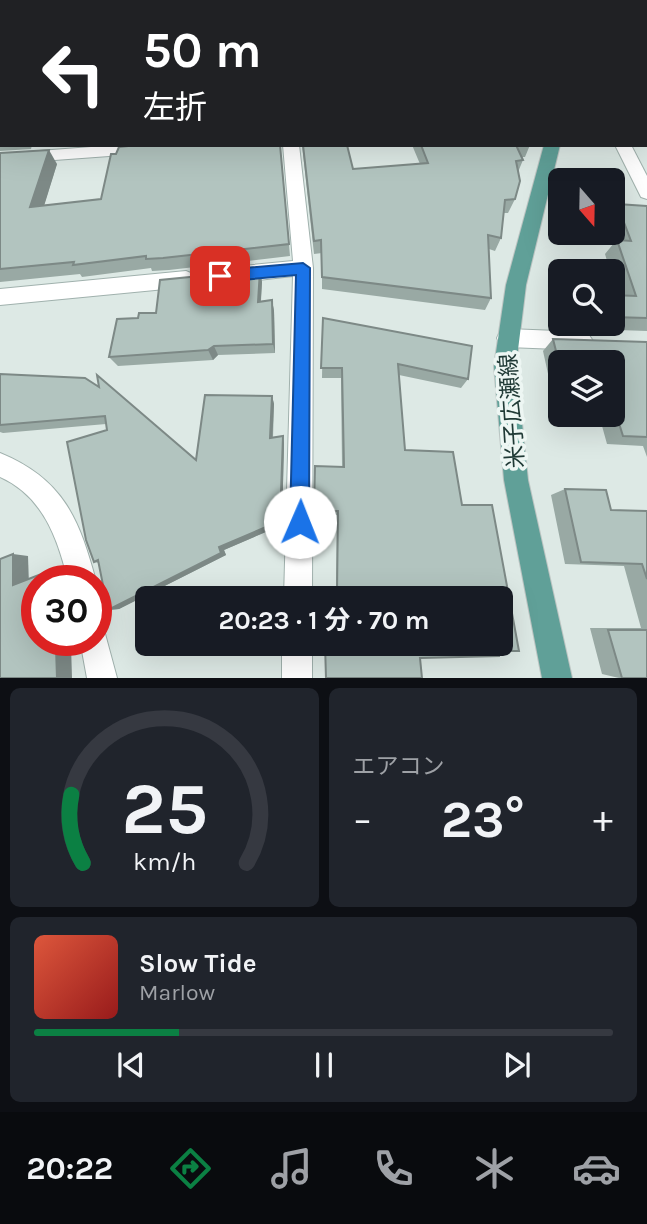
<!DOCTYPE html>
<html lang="ja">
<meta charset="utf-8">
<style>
body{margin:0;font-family:Karla,"Noto Sans JP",sans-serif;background:#20242c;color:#f1f3f6;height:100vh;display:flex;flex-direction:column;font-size:26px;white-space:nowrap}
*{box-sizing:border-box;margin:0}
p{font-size:23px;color:#9ea1a6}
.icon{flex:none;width:38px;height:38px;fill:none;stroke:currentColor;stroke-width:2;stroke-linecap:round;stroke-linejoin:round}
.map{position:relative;height:678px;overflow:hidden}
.panel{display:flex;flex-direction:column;gap:10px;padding:10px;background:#0d0f14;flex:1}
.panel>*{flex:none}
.top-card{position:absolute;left:0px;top:0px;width:648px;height:147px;box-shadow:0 7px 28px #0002;background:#202124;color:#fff;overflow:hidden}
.needle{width:46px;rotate:160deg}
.fabs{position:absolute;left:548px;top:168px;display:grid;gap:14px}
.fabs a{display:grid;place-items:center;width:77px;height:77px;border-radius:10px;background:#171b24;box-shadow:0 7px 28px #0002;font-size:35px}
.speed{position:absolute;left:21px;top:565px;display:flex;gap:14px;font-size:35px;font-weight:700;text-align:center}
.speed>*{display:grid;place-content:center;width:91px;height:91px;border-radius:50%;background:#171b24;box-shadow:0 7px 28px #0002;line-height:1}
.speed .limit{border:10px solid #d22;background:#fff;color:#111}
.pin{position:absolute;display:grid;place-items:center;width:60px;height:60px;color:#fff;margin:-30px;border-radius:14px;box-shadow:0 4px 10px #0006}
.me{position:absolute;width:77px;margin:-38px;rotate:1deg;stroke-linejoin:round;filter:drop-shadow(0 0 5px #0008)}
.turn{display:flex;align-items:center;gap:24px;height:147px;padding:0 28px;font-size:32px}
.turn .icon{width:91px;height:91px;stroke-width:2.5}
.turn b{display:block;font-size:49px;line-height:60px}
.big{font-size:52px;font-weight:700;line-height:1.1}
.panel .card{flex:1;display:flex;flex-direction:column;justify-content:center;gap:10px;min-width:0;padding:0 24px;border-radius:10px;background:#20242c}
.panel .dial{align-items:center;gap:0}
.dial svg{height:182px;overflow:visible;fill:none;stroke:#363941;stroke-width:7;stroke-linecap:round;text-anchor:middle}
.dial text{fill:#f1f3f6;stroke:none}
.song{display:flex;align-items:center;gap:21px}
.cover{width:84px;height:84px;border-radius:10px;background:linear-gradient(135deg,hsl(10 70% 55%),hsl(0 70% 35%))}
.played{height:7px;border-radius:4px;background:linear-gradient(90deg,#0b8043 25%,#363941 25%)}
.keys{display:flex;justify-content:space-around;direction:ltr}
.heat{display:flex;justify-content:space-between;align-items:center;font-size:38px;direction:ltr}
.panel .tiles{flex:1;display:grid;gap:10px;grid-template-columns:1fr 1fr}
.card:last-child{grid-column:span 2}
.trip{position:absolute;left:135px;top:586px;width:378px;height:70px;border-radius:10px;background:#171b24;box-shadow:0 7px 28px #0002;font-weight:700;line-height:70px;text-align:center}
.tabs{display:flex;height:112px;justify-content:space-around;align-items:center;background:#090b0e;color:#9ea1a6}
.tabs .icon{width:49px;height:49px}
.tabs .current{color:#0b8043}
.tabs b{font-size:32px;color:#f1f3f6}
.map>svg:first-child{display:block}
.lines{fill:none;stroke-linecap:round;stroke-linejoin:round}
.minor-casing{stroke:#a0b1ad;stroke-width:2}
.major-casing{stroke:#bcc4c2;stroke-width:2}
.path{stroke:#7caea5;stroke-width:2.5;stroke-dasharray:2.5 3.5;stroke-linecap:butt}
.minor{fill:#fff;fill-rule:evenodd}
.major{fill:#60a098;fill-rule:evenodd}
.wall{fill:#99a9a4}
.shaded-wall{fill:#7d8986}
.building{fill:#b2c4bf;stroke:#7d8986;stroke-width:2}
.route{fill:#1a73e8;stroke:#114b97;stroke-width:2}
.labels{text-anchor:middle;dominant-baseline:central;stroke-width:7;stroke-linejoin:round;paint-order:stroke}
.street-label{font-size:23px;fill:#1f3935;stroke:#edf6f3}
</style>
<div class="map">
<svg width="647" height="678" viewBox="0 0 647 678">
<rect width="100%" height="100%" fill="#dde9e5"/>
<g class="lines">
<g class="minor-casing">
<g id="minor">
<path d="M3,0H19L2,2Z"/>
<path d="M117,145H199L191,150L0,164V154Z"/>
<path d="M283,145H299L313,268L312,598H284L293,276L232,283L225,280L222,275L225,270L232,267L293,261Z"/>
<path d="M615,145H631L647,176V199L641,197Z"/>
<path d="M186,271L193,274L196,279L193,284L186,287L0,305V289Z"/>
<path d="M507,329L582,332L589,335L593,341L589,347L582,350L507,347L500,344L497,338L500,332Z"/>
<path d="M0,453C63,479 79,518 96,581H68C58,539 43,496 0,477Z"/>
<path d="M96,626L104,630L117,678H87L80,640H96Z"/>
<rect x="282" y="644" width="30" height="34"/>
</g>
</g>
<g class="major-casing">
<g id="major">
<path d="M540,0H552L553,2H541Z"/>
<path d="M544,145H560L526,285L516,366L528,480L572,678H542L504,480L494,366L506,285Z"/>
</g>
</g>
<path class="path" d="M180,2L184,0"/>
<use href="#minor" class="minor"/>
<use href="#major" class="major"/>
</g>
<g class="wall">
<path d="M597,0H647V38H646V2H598Z"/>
<path d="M646,54H647V131L646,130Z"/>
<path d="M2,103V145H32L31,149L0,151V104Z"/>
<path d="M280,145L290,256L169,270L152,271L151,268L82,277L80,274L0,282V153L57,164L44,205L101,199Z"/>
<path d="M302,145L353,169L420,164L412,145H530L525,157H522L523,160L518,172L515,199L508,213H504L501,238L495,251L489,249L491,298L485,310L322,289V253L314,254Z"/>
<path d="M617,204L647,206V331L589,329L588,324H612V295L618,296L612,279V271H610L605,254L614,243L611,233H612V211Z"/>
<path d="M260,270L262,282L261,301L272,300L274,311L275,353L218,355L213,360L118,366L109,357L138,318L156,313Z"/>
<path d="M323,318L468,379L461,388L399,375L405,450L462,505L519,651L336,592L337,515H315L314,511L342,466L341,378H322Z"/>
<path d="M553,339L647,342V457L643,446L607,444L599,415H612V362H560V393L552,392L543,351Z"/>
<path d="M0,374L85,378L196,460L272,396L274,404L273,438L283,436L284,443L282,525L224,550L226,555L119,609L108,610L99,563L94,562L107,430L106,424L3,433L0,432Z"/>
<path d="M565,489L611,510L647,511V678H619L602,674L590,628H641L624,566L565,564L551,495Z"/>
</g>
<g class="shaded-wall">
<path d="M49,150L57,164L40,219L30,207Z"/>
<path d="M260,270L262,282L260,312L258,302Z"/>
<path d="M272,300L274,311L275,353L273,344Z"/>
<path d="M214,346L218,355L213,360L208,350Z"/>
<path d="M272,396L274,404L272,445L270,438Z"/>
<path d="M283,436L284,443L282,525L224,550L226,555L119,609L108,610L219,547Z"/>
<path d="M13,554L28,556L29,585H13Z"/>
<path d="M44,573L58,574V581H44Z"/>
<path d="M48,640H63V646L71,645L72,678H57L49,650Z"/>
</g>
<g class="building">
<path d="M619,0H647V21L646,20V2H622Z"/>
<path d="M646,54H647V100L646,98Z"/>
<path d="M2,103V137H0V104Z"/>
<path d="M138,145H280L289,244L163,258L146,259V256L73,265L74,262L0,269V153L49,150L30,207L101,199L111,154H116L119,147Z"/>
<path d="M303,145H347L353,169L428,163L421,145H516L523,160L516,161L520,181L515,199L505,200L501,238L488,235L491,298L322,277L321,240L314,241Z"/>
<path d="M617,204L647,206V318L612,317V295L636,296L617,240L631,241Z"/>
<path d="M260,270L258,302L272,300L273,344L214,346L208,350L109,357L117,319L138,318L139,313H156L160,280Z"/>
<path d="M323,318L472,346L468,379L398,364L405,450L453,452L462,505H492L519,651H499V656L420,658L422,678H326L325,644H500V598H324V592H337L338,511H314L315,466L344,467L342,368H321Z"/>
<path d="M553,339L647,342V437L623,436L612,401V362H560V367Z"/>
<path d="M0,374L85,378L99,387L97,375L196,460L205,395L272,396L270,438L283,436L280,521L219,547L221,553L108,610L98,560L94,562L86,540L67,442L107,430L105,416L0,425Z"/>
<path d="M565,489L606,490L611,510L647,511V579L642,564L581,562Z"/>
<path d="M13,554V585L44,573V581H37V640H48L49,650L56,647L57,678H0V559Z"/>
<path d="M608,630H647V678H622Z"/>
</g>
<path class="route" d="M303,263L310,268L309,522L307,529L300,532L293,529L290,522L296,275L220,282L213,276L220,270Z"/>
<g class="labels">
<g class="street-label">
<text transform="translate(512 411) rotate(-94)">米子広瀬線</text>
</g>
</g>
</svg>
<div class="fabs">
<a><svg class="needle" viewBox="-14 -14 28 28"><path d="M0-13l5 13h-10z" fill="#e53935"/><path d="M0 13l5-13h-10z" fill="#9ea1a6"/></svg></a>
<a><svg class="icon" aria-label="search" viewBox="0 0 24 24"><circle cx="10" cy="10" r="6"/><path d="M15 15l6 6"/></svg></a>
<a><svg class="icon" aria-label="layers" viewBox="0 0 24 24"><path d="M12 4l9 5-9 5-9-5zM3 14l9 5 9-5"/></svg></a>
</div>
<div class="speed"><div class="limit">30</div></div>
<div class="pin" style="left:220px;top:276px;background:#d93025"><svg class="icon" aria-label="arrive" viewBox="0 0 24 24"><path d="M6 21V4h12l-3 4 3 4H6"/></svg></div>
<svg class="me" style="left:300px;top:522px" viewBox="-20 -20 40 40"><circle r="19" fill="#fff"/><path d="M0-13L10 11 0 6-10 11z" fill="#1a73e8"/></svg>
<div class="trip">20:23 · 1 分 · 70 m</div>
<div class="top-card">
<div class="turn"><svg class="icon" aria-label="left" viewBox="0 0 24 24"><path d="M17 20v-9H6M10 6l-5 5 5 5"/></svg><div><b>50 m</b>左折</div></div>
</div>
</div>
<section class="panel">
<div class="tiles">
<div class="card dial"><svg viewBox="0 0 100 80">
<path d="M14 69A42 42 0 1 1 86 69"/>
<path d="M14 69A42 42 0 0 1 9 39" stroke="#0b8043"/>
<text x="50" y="56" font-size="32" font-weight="700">25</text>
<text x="50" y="72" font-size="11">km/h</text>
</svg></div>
<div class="card"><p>エアコン</p>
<div class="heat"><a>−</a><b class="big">23°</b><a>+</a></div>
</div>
<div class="card">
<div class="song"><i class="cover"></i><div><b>Slow Tide</b><p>Marlow</p></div></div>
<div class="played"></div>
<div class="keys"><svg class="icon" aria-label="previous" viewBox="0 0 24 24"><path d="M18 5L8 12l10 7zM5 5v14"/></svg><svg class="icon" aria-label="pause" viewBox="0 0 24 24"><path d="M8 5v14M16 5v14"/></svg><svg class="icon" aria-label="next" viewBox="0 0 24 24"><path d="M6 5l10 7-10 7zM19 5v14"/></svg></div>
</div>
</div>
</section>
<nav class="tabs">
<b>20:22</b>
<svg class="icon current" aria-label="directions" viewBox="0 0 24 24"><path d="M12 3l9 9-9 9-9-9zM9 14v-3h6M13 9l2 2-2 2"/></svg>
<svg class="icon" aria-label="music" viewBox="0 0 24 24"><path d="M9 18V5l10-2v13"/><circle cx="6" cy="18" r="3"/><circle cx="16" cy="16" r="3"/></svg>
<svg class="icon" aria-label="phone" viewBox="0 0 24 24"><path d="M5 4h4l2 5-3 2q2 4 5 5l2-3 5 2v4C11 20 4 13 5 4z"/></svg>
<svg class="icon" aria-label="climate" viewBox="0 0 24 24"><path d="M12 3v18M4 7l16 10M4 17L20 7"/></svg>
<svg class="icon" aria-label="car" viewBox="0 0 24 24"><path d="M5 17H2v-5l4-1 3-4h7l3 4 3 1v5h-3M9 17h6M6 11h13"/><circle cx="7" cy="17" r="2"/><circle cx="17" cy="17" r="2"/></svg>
</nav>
